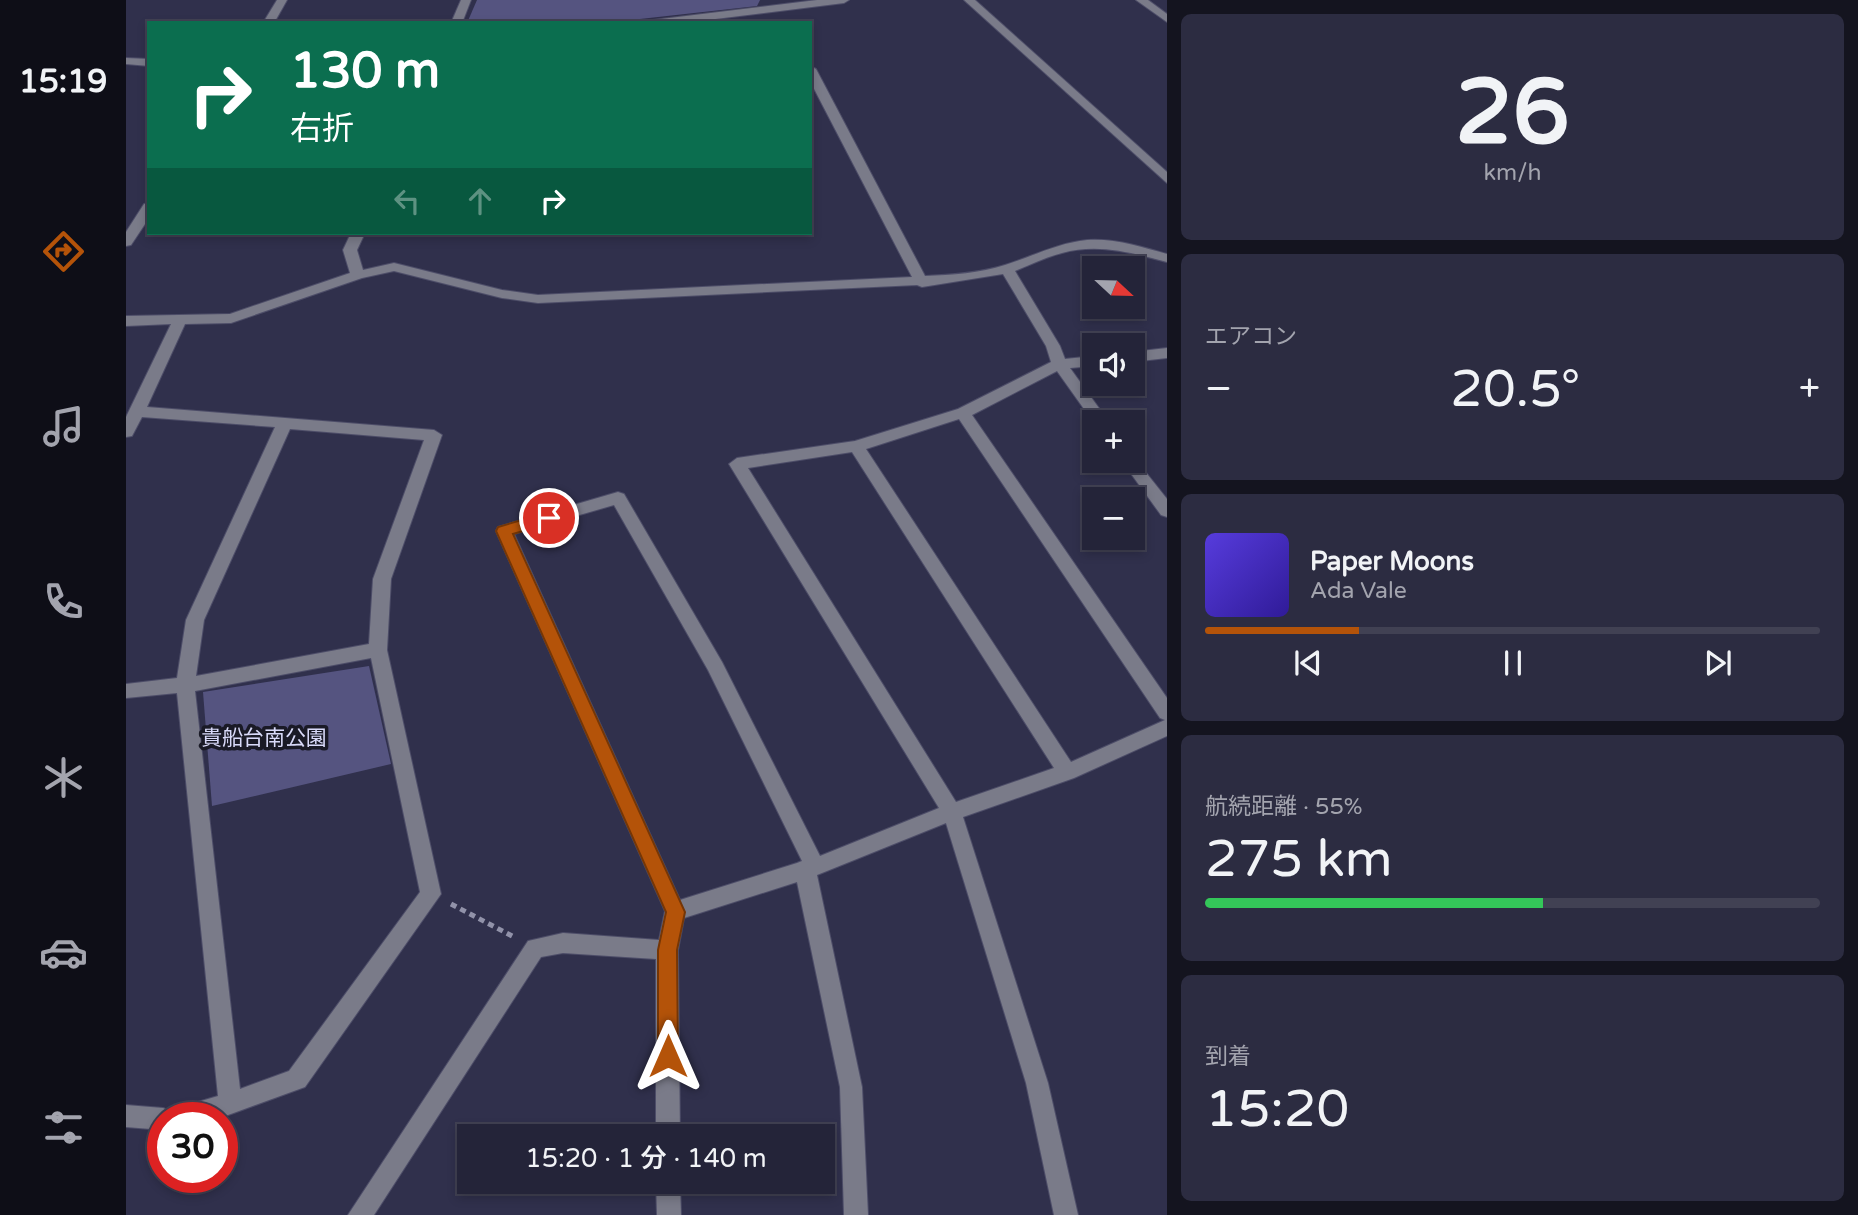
<!DOCTYPE html>
<html lang="ja">
<meta charset="utf-8">
<style>
body{margin:0;font-family:"Varela Round","Noto Sans JP",sans-serif;background:#2c2c41;color:#f1f3f6;height:100vh;display:flex;flex-direction:column;font-size:26px;white-space:nowrap}
*{box-sizing:border-box;margin:0}
p{font-size:23px;color:#a3a4ae}
.icon{flex:none;width:38px;height:38px;fill:none;stroke:currentColor;stroke-width:2;stroke-linecap:round;stroke-linejoin:round}
.map{position:relative;flex:1;overflow:hidden}
.side{display:flex;flex-direction:column;gap:14px;padding:14px;background:#14141f;width:691px}
.side>*{flex:none}
.hud{position:absolute;left:21px;top:21px;width:665px;height:214px;border-radius:0px;box-shadow:0 4px 10px #0003,0 0 0 2px #414153;background:#0b6e4f;color:#fff;overflow:hidden}
.needle{width:46px;rotate:112deg}
.tools{position:absolute;left:956px;top:256px;display:grid;gap:14px}
.tools a{display:grid;place-items:center;width:63px;height:63px;border-radius:0px;background:#242439;box-shadow:0 4px 10px #0003,0 0 0 2px #414153;font-size:35px}
.speed{position:absolute;left:21px;top:1102px;display:flex;gap:14px;font-size:35px;font-weight:700;text-align:center}
.speed>*{display:grid;place-content:center;width:91px;height:91px;border-radius:50%;background:#242439;box-shadow:0 4px 10px #0003,0 0 0 2px #414153;line-height:1}
.speed .limit{border:10px solid #d22;background:#fff;color:#111}
.pin{position:absolute;display:grid;place-items:center;width:60px;height:60px;color:#fff;margin:-30px;border:4px solid #fff;border-radius:50%;box-shadow:0 2px 7px #0007}
.me{position:absolute;width:77px;margin:-38px;rotate:0deg;stroke-linejoin:round;filter:drop-shadow(0 0 5px #0008)}
.turn{display:flex;align-items:center;gap:24px;height:147px;padding:0 28px;font-size:32px}
.turn .icon{width:91px;height:91px;stroke-width:2.5}
.turn b{display:block;font-size:49px;line-height:60px}
.lanes{display:flex;align-items:center;height:66px;padding:0 28px;background:#0003;justify-content:center;gap:35px;direction:ltr}
.lanes .off{opacity:.35}
.big{font-size:52px;font-weight:600;line-height:1.1}
.side .card{flex:1;display:flex;flex-direction:column;justify-content:center;gap:10px;min-width:0;padding:0 24px;border-radius:10px;background:#2c2c41}
.side .dial{align-items:center;gap:0}
.dial b{font-size:91px;line-height:1}
.song{display:flex;align-items:center;gap:21px}
.cover{width:84px;height:84px;border-radius:10px;background:linear-gradient(135deg,hsl(250 70% 55%),hsl(250 70% 35%))}
.played{height:7px;border-radius:4px;background:linear-gradient(90deg,#b45309 25%,#414153 25%)}
.keys{display:flex;justify-content:space-around;direction:ltr}
.heat{display:flex;justify-content:space-between;align-items:center;font-size:38px;direction:ltr}
.charge{height:10px;border-radius:5px;background:linear-gradient(90deg,#34c759 55%,#414153 0)}
.trip{position:absolute;left:331px;top:1124px;width:378px;height:70px;border-radius:0px;background:#242439;box-shadow:0 4px 10px #0003,0 0 0 2px #414153;font-weight:600;line-height:70px;text-align:center}
main{display:flex;flex:1;min-height:0}
.menu{display:flex;flex-direction:column;width:126px;justify-content:space-around;align-items:center;background:#0e0e17;color:#a3a4ae}
.menu .icon{width:49px;height:49px}
.menu .selected{color:#b45309}
.menu b{font-size:32px;color:#f1f3f6}
.map>svg:first-child{display:block}
.green{fill:#555480}
.lines{fill:none;stroke-linecap:round;stroke-linejoin:round}
.minor-casing{stroke:#4d4d68;stroke-width:2}
.path{stroke:#9192a9;stroke-width:5;stroke-dasharray:6 4.5;stroke-linecap:butt}
.minor{fill:#7a7b89;fill-rule:evenodd}
.route{fill:#b45309;stroke:#753606;stroke-width:2}
.labels{text-anchor:middle;dominant-baseline:central;stroke-width:7;stroke-linejoin:round;paint-order:stroke}
.park-label{font-size:21px;fill:#d9daf9;stroke:#1a1a26}
</style>
<main>
<nav class="menu">
<b>15:19</b>
<svg class="icon selected" aria-label="directions" viewBox="0 0 24 24"><path d="M12 3l9 9-9 9-9-9zM9 14v-3h6M13 9l2 2-2 2"/></svg>
<svg class="icon" aria-label="music" viewBox="0 0 24 24"><path d="M9 18V5l10-2v13"/><circle cx="6" cy="18" r="3"/><circle cx="16" cy="16" r="3"/></svg>
<svg class="icon" aria-label="phone" viewBox="0 0 24 24"><path d="M5 4h4l2 5-3 2q2 4 5 5l2-3 5 2v4C11 20 4 13 5 4z"/></svg>
<svg class="icon" aria-label="climate" viewBox="0 0 24 24"><path d="M12 3v18M4 7l16 10M4 17L20 7"/></svg>
<svg class="icon" aria-label="car" viewBox="0 0 24 24"><path d="M5 17H2v-5l4-1 3-4h7l3 4 3 1v5h-3M9 17h6M6 11h13"/><circle cx="7" cy="17" r="2"/><circle cx="17" cy="17" r="2"/></svg>
<svg class="icon" aria-label="filters" viewBox="0 0 24 24"><path d="M4 7h16M4 17h16"/><circle cx="9" cy="7" r="2"/><circle cx="15" cy="17" r="2"/></svg>
</nav>
<div class="map">
<svg width="1041" height="1215" viewBox="0 0 1041 1215">
<rect width="100%" height="100%" fill="#30304c"/>
<g class="green">
<path d="M351,0H634L631,6L478,23H341Z"/>
<path d="M243,666L265,764L86,806L77,692Z"/>
</g>
<g class="lines">
<g class="minor-casing">
<g id="minor">
<path d="M151,0H161L148,23H137Z"/>
<path d="M335,0H345L336,23H325Z"/>
<path d="M691,0H723L718,3L557,23H522L527,20Z"/>
<path d="M838,0H849L1041,172V183Z"/>
<path d="M1010,0H1022L1041,14V22Z"/>
<path d="M0,58L23,59V66L0,64Z"/>
<path d="M684,66L690,69L799,276C826,275 854,273 879,265C907,256 932,243 961,240C988,238 1016,247 1041,254V262C1006,253 972,243 936,253C920,257 904,265 889,271L934,346L939,359L968,356V366L944,368L983,422L968,423L931,371L846,415L1041,698V736L948,778L837,817L922,1083L952,1215H928L900,1083L820,823L691,875L736,1087L742,1215H718L714,1087L671,882L558,918L552,950L554,1136H530V959L437,953L415,957L248,1215H222L402,941L437,933L533,940L539,911L370,531L372,527L492,492L498,494L596,662L694,856L813,808L603,464L611,458L729,441L832,409L925,362L920,346L877,274L796,287L791,285L412,303L376,298L268,271L236,278L105,323L59,324L21,407L308,430L316,435L265,579L261,650L315,894L179,1087L94,1118H37V1130L0,1127V1105L37,1108L46,1112L55,1107L92,1096L51,693L0,698V684L51,678L60,620L149,427L16,417L6,436L0,437V417L45,324L0,326V316L104,314L224,273L217,250L225,233H239L231,250L237,270L268,263L376,290L412,295L786,277L684,81ZM833,419L1034,718L1039,720L945,762L740,449ZM164,429L298,440L247,579L243,644L70,676L78,620ZM726,452L928,768L830,802L622,468ZM488,505L582,670L676,861L671,863L554,900L388,534ZM245,658L294,892L163,1071L114,1089L69,691Z"/>
<path d="M23,203V218L5,245L0,246V232L18,204Z"/>
<path d="M1041,348V358L1006,362V352Z"/>
<path d="M1006,455L1041,499V517L1035,515L995,460H1006Z"/>
<path d="M530,1181H554L555,1215H531Z"/>
</g>
</g>
<path class="path" d="M325,904L388,937"/>
<use href="#minor" class="minor"/>
</g>
<path class="route" d="M423,512L429,514L431,518L429,522L387,534L559,912L551,950L552,1056L549,1063L542,1066L535,1063L532,1056V950L540,912L370,531L372,527Z"/>
<g class="labels">
<g class="park-label">
<text x="138" y="738">貴船台南公園</text>
</g>
</g>
</svg>
<div class="tools">
<a><svg class="needle" viewBox="-14 -14 28 28"><path d="M0-13l5 13h-10z" fill="#e53935"/><path d="M0 13l5-13h-10z" fill="#a3a4ae"/></svg></a>
<a><svg class="icon" aria-label="sound" viewBox="0 0 24 24"><path d="M4 9h4l5-4v14l-5-4H4zM17 9q2 3 0 6"/></svg></a>
<a>+</a>
<a>−</a>
</div>
<div class="speed"><div class="limit">30</div></div>
<div class="pin" style="left:423px;top:518px;background:#d93025"><svg class="icon" aria-label="arrive" viewBox="0 0 24 24"><path d="M6 21V4h12l-3 4 3 4H6"/></svg></div>
<svg class="me" style="left:542px;top:1056px" viewBox="-20 -20 40 40"><path d="M0-17L14 15 0 8-14 15z" fill="#b45309" stroke="#fff" stroke-width="4"/></svg>
<div class="trip">15:20 · 1 分 · 140 m</div>
<div class="hud">
<div class="turn"><svg class="icon" aria-label="right" viewBox="0 0 24 24"><path d="M7 20v-9h11M14 6l5 5-5 5"/></svg><div><b>130 m</b>右折</div></div>
<div class="lanes"><svg class="icon off" aria-label="left" viewBox="0 0 24 24"><path d="M17 20v-9H6M10 6l-5 5 5 5"/></svg><svg class="icon off" aria-label="ahead" viewBox="0 0 24 24"><path d="M12 20V5M6 11l6-6 6 6"/></svg><svg class="icon" aria-label="right" viewBox="0 0 24 24"><path d="M7 20v-9h11M14 6l5 5-5 5"/></svg></div>
</div>
</div>
<section class="side">
<div class="card dial"><b>26</b><p>km/h</p></div>
<div class="card"><p>エアコン</p>
<div class="heat"><a>−</a><b class="big">20.5°</b><a>+</a></div>
</div>
<div class="card">
<div class="song"><i class="cover"></i><div><b>Paper Moons</b><p>Ada Vale</p></div></div>
<div class="played"></div>
<div class="keys"><svg class="icon" aria-label="previous" viewBox="0 0 24 24"><path d="M18 5L8 12l10 7zM5 5v14"/></svg><svg class="icon" aria-label="pause" viewBox="0 0 24 24"><path d="M8 5v14M16 5v14"/></svg><svg class="icon" aria-label="next" viewBox="0 0 24 24"><path d="M6 5l10 7-10 7zM19 5v14"/></svg></div>
</div>
<div class="card"><p>航続距離 · 55%</p><b class="big">275 km</b><div class="charge"></div></div>
<div class="card"><p>到着</p><b class="big">15:20</b></div>
</section>
</main>
